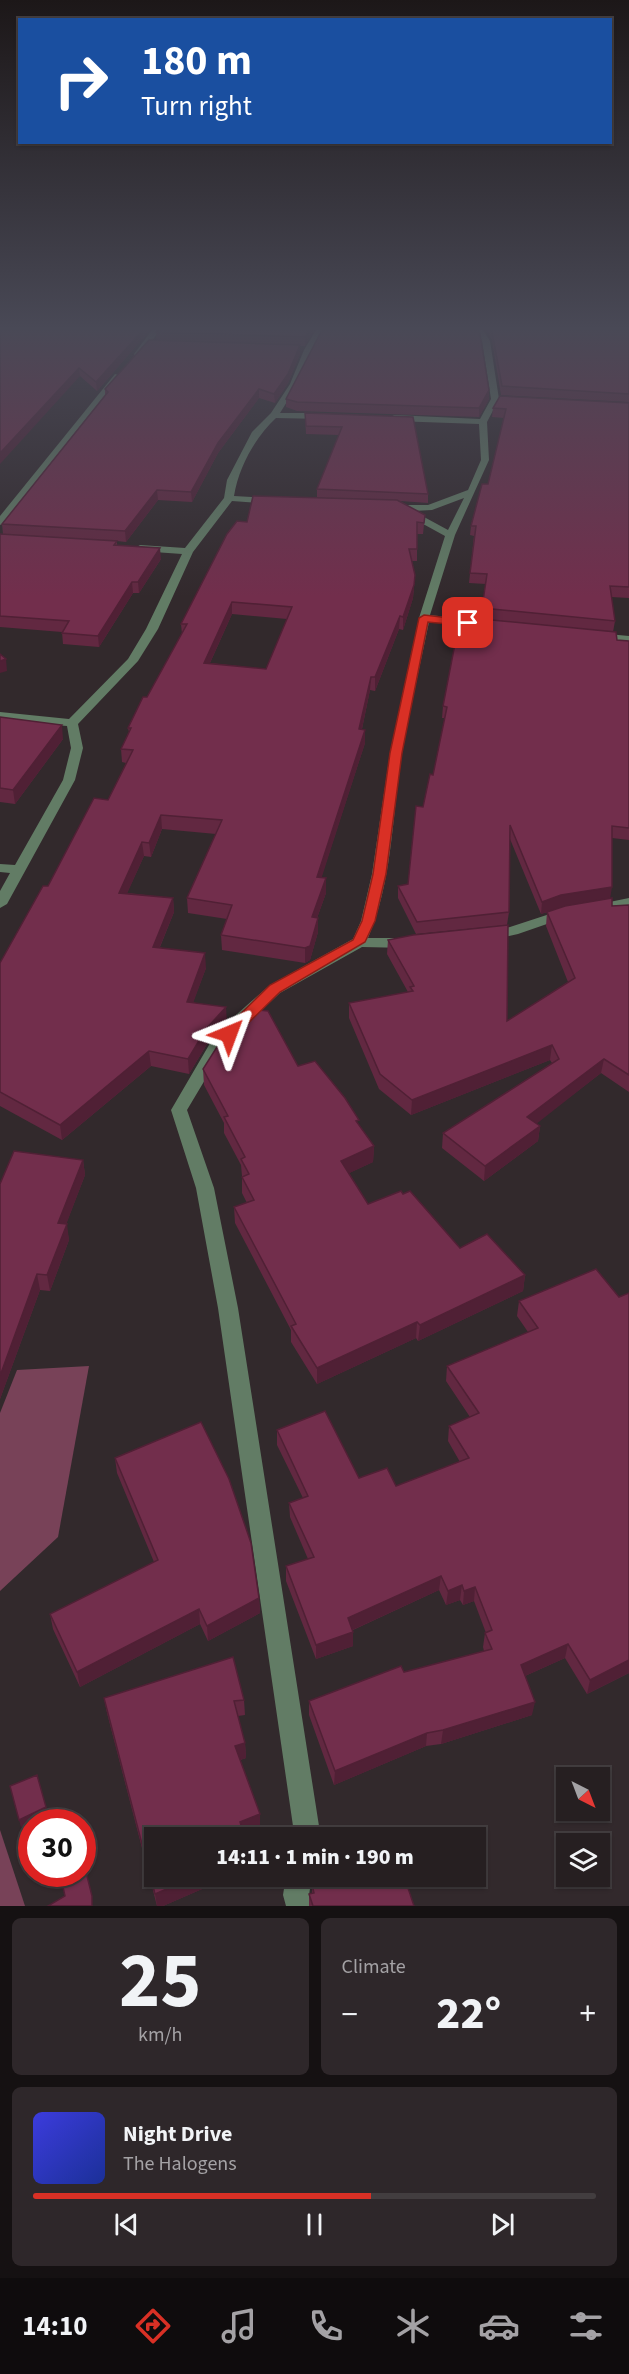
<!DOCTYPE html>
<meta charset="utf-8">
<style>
body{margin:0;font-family:"Source Sans 3",sans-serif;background:#2e272a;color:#f1f3f6;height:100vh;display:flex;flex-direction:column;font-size:22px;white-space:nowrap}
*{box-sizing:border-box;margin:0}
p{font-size:20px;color:#a4a2a5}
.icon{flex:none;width:33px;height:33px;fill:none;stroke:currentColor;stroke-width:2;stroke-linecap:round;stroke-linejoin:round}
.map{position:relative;height:1906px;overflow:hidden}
.sheet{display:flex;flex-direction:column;gap:12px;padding:12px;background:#151112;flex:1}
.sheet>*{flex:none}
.top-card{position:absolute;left:18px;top:18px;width:594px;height:126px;border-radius:0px;box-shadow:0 2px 4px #0004,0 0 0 2px #423d3f;background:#1a4fa0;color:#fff;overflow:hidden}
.needle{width:39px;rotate:138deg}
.buttons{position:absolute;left:556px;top:1767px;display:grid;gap:12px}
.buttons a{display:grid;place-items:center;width:54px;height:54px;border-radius:0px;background:#261f21;box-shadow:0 2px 4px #0004,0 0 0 2px #423d3f;font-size:30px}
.speed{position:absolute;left:18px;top:1809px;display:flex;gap:12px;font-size:30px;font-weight:700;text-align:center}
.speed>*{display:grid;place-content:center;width:78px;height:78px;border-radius:50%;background:#261f21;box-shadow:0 2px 4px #0004,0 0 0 2px #423d3f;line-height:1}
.speed .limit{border:9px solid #d22;background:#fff;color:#111}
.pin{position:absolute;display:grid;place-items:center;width:51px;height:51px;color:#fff;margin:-26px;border-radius:12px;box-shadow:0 3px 9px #0006}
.me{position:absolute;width:66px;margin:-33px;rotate:44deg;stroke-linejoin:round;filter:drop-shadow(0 0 4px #0008)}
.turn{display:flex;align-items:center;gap:21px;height:126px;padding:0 24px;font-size:27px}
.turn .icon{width:78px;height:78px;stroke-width:2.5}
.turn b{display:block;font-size:42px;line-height:51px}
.big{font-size:45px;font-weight:800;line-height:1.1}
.sheet .tile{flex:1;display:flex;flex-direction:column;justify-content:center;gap:9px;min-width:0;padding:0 21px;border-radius:9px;background:#2e272a}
.sheet .dial{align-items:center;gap:0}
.dial b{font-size:78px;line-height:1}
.song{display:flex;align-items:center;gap:18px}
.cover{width:72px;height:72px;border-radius:9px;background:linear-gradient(135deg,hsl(240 70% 55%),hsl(230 70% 35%))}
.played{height:6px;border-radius:3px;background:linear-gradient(90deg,#d93025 60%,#423d3f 60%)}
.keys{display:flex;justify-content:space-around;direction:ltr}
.heat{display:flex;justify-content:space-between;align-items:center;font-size:33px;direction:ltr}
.sheet .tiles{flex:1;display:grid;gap:12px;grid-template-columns:1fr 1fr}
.tile:last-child{grid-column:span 2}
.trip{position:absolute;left:144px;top:1827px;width:342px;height:60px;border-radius:0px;background:#261f21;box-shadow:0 2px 4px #0004,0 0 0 2px #423d3f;font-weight:800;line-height:60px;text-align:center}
.menu{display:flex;height:96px;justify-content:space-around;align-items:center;background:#0f0c0d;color:#a4a2a5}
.menu .icon{width:42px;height:42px}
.menu .selected{color:#d93025}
.menu b{font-size:27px;color:#f1f3f6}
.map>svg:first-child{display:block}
.green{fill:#784258}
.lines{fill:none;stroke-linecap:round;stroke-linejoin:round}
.minor{fill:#627c65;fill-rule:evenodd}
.wall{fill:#622841;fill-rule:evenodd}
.shaded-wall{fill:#502035}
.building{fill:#722e4c;stroke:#502035;stroke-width:1.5;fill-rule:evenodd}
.route{fill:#d93025;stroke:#8d1f18;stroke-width:1.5}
</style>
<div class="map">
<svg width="629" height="1906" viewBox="0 0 629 1906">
<rect width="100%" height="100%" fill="#32292c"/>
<g class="green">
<path d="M89,1366L58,1537L0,1591V1413L17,1370Z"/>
<path d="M0,1830L25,1906H0Z"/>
</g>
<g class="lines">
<g class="minor">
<path d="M152,330H160L141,356H135L134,354Z"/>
<path d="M316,330H324L312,350L298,384L280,413H325L329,416L325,419L276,418C255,438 239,466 234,496L272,498L277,501L272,504L232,501L193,552L158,629L138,661L78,724L83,748L75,780L7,904L0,908V891L10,873L0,872V864L15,865L63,780L71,748L67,726L0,720V712L69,719L128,659L146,629L182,554L140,551L135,548L140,545L185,548L224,498L227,480L252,432L271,413L290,384L304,350Z"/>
<path d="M475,330H483L490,341L499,399L487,422L489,460L455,535L430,615L489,622L494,625L489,628L429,622C420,665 410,709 402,753C392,814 393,880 368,938H407L414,943L407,948L362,947L280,993L249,1022L221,1053L187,1110L214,1188L238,1308L319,1826L318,1838H292L293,1826L218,1308L196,1188L171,1110L209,1045L237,1014L270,985L353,939L361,921L372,874L390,753L419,618L445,536L405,514L404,511H391L386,508L391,505H428L468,490L481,460L479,424L394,421L390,418L394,415L480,419L491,399L482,341ZM464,498L448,530L413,511L432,510Z"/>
<path d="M115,374L122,376L3,524L0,525V516Z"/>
<path d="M597,633L629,636V642L593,638L591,636Z"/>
<path d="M629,898V906L595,913L588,909L590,906Z"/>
<path d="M565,909L572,913L570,916L518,934L490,940L483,935L485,932L510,927Z"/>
<path d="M286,1876H312L309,1895L312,1906H286L283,1895Z"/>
</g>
</g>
<g class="wall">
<path d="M0,330H150L97,391L80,376Z"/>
<path d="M157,330H314L305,346H300V354L288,383L275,403L259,398L218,453L192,502L158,500L126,542L117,541V545L161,559L139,593H133L99,647L63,644L62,632L0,627V534H3L2,524L105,395V389L156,340V332Z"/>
<path d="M486,330H629V402L501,395L492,340Z"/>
<path d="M489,390V399L479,417L297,411L286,407V399Z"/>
<path d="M629,403V598L611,597L615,621L613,632L617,640L629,641V840L612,838L610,898L612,906L629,905V1092L601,1073L536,1123L540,1126L538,1141L484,1181L442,1148L443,1133L552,1063L550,1060L411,1115L379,1089L349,1018V1003L408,992L387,954L388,940L507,1021L568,982L546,926L547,912L560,908L541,914L510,839L509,912L507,925L416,934L398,898V886L408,884L423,807L433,775L445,718H442L443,706L480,624L482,618L486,584L469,583L474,536L470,535L471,526L488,484L504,418L492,417L493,408Z"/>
<path d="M305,413L413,417L428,494V503L400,501L425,515L423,534H417V561H412L415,575L413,598L403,630L399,629L375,691L370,690L362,729L365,730V743L321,878H326V893L317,918L318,932L310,960L305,963L222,950L221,935L227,919L188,913L187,898L216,834L162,829L151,857L144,856L127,893L173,898L174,912L160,947L206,968L193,1002L227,1022L207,1044L189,1074L151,1066L62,1140L0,1106V963L48,886L108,800L126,763L122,762L121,749L129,732L128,728L147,697L182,634L181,624L247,522L317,497V489L339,435L306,434ZM232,614L287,619L266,669L210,663Z"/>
<path d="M0,717L63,739L15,804L0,802Z"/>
<path d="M298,1066L358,1125L374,1146L373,1162L349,1173L368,1204L403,1194L460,1248L525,1275L523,1291L418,1341L416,1338L317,1384L291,1342V1330L235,1223L234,1207L247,1203L242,1193V1176L241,1165L224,1133V1123L204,1085L203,1069Z"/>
<path d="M83,1160L85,1175L66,1224L69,1240L50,1291L40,1290L0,1399V1184Z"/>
<path d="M629,1293V1673L587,1694L565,1658L525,1676L532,1715L441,1744L426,1746L334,1785L309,1715V1701L404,1672L484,1651L483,1647L485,1633H486L474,1601L463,1605L460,1600L446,1605L439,1590L353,1630V1646L316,1659L286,1581V1566L308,1559L290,1517L289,1503L303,1498L277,1445V1430L359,1478L396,1486L460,1462L448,1441L449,1426L470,1417L446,1381L447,1366L528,1332L517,1316L519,1301L619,1297Z"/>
<path d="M115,1458L259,1598L260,1613L208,1641L200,1624L80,1687L53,1629L50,1614L154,1562L117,1473Z"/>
<path d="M104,1698L244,1700L245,1715L238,1716L245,1743L246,1758L240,1760L260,1814V1829L244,1835L232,1876L163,1906H157L107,1713Z"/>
<path d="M312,1885L414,1906H309V1894H312Z"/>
</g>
<g class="shaded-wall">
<path d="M143,330H150L97,391L96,382Z"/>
<path d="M309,330H314L305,346V337Z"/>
<path d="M300,345V354L288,383L275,403L274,394Z"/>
<path d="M79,368L80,376L0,464V453Z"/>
<path d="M259,389V398L218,453L192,502L191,492L218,443Z"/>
<path d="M489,390V399L479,417V408Z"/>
<path d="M157,490L158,500L126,542L125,531Z"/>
<path d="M160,548L161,559L139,593L138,582Z"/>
<path d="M415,575L413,598L403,630V617Z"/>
<path d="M132,582L133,593L99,647L98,636Z"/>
<path d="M232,602V614L204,676V663Z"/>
<path d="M400,616L399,629L375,691V677Z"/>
<path d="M6,659L7,671L0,673V661Z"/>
<path d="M371,677L370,690L359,743V729Z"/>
<path d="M62,725L63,739L15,804L13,790Z"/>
<path d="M365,730V743L317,892V877Z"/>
<path d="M161,815L162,829L151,857L149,843Z"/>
<path d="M142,842L144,856L121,907L119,893Z"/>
<path d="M326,878V893L312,932V917Z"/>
<path d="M612,887L610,899L560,908L541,914L542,902L561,895Z"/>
<path d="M173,898L174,912L154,961L153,947Z"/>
<path d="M318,918V932L310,960L305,963V948Z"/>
<path d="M205,953L206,968L188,1017L187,1002Z"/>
<path d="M226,1007L227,1022L207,1044L189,1074L188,1059L206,1029Z"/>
<path d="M552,1045L550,1060L411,1115L412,1100Z"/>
<path d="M149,1051L151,1066L62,1140L60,1125Z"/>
<path d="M604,1059L601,1073L526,1132L527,1117Z"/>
<path d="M540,1126L538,1141L484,1181L485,1166Z"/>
<path d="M374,1146L373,1162L341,1177V1161Z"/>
<path d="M83,1160L85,1175L61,1238L58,1223Z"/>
<path d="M67,1224L69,1240L50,1291L47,1275Z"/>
<path d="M37,1274L40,1290L0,1399V1376Z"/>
<path d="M525,1275L523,1291L418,1341L420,1325Z"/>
<path d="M417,1322L416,1338L317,1384V1368Z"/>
<path d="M441,1576L439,1590L348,1632V1618Z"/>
<path d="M462,1585L460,1600L446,1605L448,1591Z"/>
<path d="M475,1587L474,1601L463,1605L464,1591Z"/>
<path d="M259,1598L260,1613L208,1641L207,1626Z"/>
<path d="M199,1609L200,1624L80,1687L77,1672Z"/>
<path d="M353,1632V1646L316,1659V1645Z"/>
<path d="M568,1644L565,1658L518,1679L521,1665Z"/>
<path d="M629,1660V1673L587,1694L590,1680Z"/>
<path d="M535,1702L532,1715L441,1744L443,1730Z"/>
<path d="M427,1733L426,1746L334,1785L335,1771Z"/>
<path d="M245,1743L246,1758L237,1761L235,1746Z"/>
<path d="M46,1807L48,1815L21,1827L19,1820Z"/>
<path d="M260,1814V1829L241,1836L240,1822Z"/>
<path d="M197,1876H232L163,1906H157L155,1894Z"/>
</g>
<g class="building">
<path d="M0,330H143L96,382L79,368L0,453Z"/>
<path d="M157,330H309L305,337L156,332Z"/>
<path d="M322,330H478L480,334L489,390L479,408L297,402L286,399Z"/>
<path d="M491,330H629V394L502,386L492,332Z"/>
<path d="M149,340L300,345L288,374L274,394L259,389L218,443L191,492L157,490L125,531L2,524L108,392L105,389Z"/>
<path d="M500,396L629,403V587L610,586L615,621L482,608L487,574L470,573L476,526H471L482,484H488L506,409L493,408Z"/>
<path d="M305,413L413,417L428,494L317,489L342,427L306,426Z"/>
<path d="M253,496L397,500L425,515L424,523L417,522V549H409L415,575L414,585L403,617L400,616L375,677H371L359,729L365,730L317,877L326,878L312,917L318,918L310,946L305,948L221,935L232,905L187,898L222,820L161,815L149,843L142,842L119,893L173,898L153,947L205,953L187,1002L226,1007L206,1029L188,1059L149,1051L60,1125L0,1092V963L43,886H48L94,798L108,800L133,750L121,749L131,728H128L143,697H147L187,624H181L227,534L237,521L247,522ZM232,602L292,607L266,669L204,663Z"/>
<path d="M0,534L117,541L114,545L160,548L138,582H132L98,636L62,633L69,621L0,616Z"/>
<path d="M481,619L616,632L617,640L629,641V828L612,826V887L561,895L542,902L510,825L509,912L417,922L398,886L408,884L416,806L423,807L430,774L433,775L447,707L443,706L459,623L480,624Z"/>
<path d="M0,654L6,659L0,661Z"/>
<path d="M0,717L62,725L13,790L0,788Z"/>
<path d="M612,898V906L629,905V1075L604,1059L527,1117L540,1126L485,1166L443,1133L559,1059L552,1045L412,1100L380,1074L349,1003L413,991L410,987L414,986L388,940L413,935L508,925L507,1021L575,978L547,912L565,906Z"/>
<path d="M249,1009L268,1011L298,1066L315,1061L345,1098L359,1120L356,1121L374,1146L341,1161L368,1204L401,1191L403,1194L410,1191L460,1248L487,1234L525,1275L420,1325L417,1322L317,1368L291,1326L296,1324L234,1207L254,1200L242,1177L249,1174L241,1159L245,1157L224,1117L228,1116L203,1069L222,1039Z"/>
<path d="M14,1151L83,1160L58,1223L67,1224L47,1275L37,1274L0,1376V1184Z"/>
<path d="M596,1269L619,1297L629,1293V1660L590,1680L568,1644L521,1665L535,1702L443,1730L427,1733L335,1771L309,1701L401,1666L404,1672L492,1649L485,1633L492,1630L475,1587L464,1591L462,1585L448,1591L441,1576L348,1618L353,1632L316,1645L286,1566L314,1557L289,1503L308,1496L277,1430L325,1411L359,1478L387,1468L396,1486L469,1458L449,1426L479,1413L447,1366L538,1328L519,1301Z"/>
<path d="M201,1422L229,1479L251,1543L259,1598L207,1626L199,1609L77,1672L50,1614L158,1560L115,1458Z"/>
<path d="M233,1657L244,1700L234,1701L245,1743L235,1746L260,1814L240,1822L245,1838H154V1876H197L155,1894L104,1698Z"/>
<path d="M37,1775L46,1807L19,1820L10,1786Z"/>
<path d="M82,1856L92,1896V1906H48L65,1896L60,1874H82Z"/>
<path d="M335,1876H404L414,1906H313L309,1894L314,1893L312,1885Z"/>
</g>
<linearGradient id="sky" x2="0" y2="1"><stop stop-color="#1c1718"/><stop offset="0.55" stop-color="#494956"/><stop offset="1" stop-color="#494956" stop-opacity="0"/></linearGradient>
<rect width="629" height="597" fill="url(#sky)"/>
<path class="route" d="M424,615L468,620L473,623L468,626L428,622L402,753L386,874L375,921L365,942L280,992L234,1037H224L222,1034L224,1030L270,985L353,940L362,921L373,874L390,753L419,618Z"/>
</svg>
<div class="buttons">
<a><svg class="needle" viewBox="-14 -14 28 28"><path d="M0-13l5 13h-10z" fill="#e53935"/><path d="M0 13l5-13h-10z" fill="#a4a2a5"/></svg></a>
<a><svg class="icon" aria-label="layers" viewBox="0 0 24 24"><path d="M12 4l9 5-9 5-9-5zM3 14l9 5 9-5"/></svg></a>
</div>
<div class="speed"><div class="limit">30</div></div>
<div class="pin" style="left:468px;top:623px;background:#d93025"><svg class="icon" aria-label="arrive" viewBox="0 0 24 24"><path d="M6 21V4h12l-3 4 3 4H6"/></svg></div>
<svg class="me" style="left:229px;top:1034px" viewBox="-20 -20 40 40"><path d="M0-17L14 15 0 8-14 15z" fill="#d93025" stroke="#fff" stroke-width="4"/></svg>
<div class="trip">14:11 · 1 min · 190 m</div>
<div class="top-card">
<div class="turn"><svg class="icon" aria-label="right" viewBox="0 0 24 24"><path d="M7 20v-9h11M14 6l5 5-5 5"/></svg><div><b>180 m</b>Turn right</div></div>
</div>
</div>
<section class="sheet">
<div class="tiles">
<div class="tile dial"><b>25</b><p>km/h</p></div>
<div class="tile"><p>Climate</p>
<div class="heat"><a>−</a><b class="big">22°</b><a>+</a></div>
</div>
<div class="tile">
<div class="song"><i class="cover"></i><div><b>Night Drive</b><p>The Halogens</p></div></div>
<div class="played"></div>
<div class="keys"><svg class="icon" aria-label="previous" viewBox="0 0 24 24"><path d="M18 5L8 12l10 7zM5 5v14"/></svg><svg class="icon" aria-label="pause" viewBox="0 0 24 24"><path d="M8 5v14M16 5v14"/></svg><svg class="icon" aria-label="next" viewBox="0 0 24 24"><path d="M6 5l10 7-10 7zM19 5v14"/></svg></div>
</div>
</div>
</section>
<nav class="menu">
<b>14:10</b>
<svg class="icon selected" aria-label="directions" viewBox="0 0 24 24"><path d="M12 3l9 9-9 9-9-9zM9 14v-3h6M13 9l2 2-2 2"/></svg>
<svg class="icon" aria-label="music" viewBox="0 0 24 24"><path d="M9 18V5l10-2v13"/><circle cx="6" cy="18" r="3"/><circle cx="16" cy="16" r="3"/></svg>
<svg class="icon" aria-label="phone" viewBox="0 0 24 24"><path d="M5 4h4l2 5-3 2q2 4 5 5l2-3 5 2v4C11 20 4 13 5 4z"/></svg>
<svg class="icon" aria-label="climate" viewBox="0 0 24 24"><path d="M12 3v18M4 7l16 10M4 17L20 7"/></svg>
<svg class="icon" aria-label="car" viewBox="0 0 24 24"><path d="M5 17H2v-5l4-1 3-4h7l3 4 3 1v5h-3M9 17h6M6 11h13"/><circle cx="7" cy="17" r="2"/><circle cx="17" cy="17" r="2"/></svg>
<svg class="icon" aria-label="filters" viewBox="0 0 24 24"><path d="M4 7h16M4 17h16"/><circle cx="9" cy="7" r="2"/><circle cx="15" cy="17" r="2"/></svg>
</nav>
